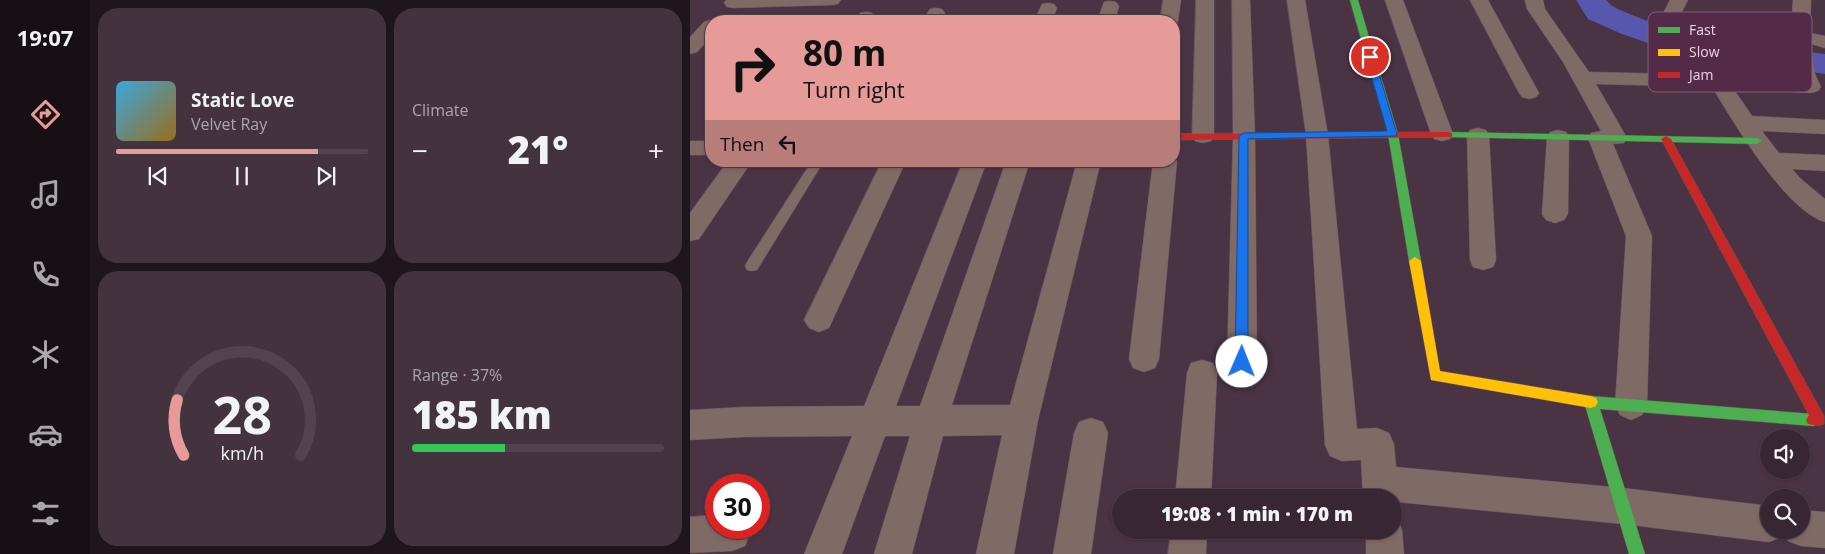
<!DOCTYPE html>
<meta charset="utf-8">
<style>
body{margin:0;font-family:"Open Sans",sans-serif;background:#43333f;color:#f1f3f6;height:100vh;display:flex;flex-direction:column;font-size:19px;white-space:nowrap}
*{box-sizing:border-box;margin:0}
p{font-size:16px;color:#aba5ac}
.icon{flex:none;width:28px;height:28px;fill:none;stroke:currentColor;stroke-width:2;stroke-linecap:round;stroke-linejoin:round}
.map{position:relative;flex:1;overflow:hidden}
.sheet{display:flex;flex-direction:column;gap:8px;padding:8px;background:#1f151c;width:600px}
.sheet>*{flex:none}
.hud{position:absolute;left:15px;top:15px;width:475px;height:152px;border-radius:20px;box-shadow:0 1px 4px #0004,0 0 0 1px #52444e;background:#e69b98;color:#111;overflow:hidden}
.buttons{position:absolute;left:1070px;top:429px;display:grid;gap:10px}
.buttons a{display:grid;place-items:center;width:50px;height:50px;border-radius:50%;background:#382733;box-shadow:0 1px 4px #0004,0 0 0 1px #52444e;font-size:25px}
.speed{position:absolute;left:15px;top:474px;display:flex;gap:10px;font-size:25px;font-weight:700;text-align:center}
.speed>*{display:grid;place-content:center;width:65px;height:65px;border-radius:50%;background:#382733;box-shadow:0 1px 4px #0004,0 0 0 1px #52444e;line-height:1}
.speed .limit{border:8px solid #d22;background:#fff;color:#111}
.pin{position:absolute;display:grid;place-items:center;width:42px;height:42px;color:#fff;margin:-21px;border:2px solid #fff;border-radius:50%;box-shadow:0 1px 5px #0007}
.me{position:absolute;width:55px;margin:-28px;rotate:1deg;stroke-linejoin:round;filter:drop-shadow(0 0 4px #0008)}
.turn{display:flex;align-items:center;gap:18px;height:105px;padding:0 15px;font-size:22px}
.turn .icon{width:65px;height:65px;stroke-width:2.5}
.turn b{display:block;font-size:35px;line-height:42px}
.then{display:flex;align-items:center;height:48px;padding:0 15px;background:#0003;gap:10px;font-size:19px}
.big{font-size:38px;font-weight:800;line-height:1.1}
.sheet .tile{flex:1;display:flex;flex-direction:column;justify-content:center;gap:8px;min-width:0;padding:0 18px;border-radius:20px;background:#43333f}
.sheet .dial{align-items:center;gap:0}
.dial svg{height:130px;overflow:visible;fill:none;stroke:#52444e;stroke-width:7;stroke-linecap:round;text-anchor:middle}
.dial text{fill:#f1f3f6;stroke:none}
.song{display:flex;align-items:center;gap:15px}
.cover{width:60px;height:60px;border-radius:8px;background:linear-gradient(135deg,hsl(200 70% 55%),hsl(40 70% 35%))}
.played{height:5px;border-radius:2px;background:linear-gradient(90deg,#e69b98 80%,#52444e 80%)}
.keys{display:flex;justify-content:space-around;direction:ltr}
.heat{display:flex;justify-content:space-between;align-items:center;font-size:28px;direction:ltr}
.charge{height:8px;border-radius:4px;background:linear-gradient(90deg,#34c759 37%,#52444e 0)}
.sheet .tiles{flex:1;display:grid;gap:8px;grid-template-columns:repeat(2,1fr)}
.trip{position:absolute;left:422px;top:489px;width:290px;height:50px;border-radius:25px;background:#382733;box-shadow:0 1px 4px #0004,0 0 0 1px #52444e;font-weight:800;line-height:50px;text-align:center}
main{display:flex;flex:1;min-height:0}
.tab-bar{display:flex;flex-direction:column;width:90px;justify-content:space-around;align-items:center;background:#161014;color:#aba5ac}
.tab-bar .icon{width:35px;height:35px}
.tab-bar .on{color:#e69b98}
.tab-bar b{font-size:22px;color:#f1f3f6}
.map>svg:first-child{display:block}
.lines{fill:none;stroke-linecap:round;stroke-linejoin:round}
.river{fill:#5857ae;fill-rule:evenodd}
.lane-casing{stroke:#665260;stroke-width:1}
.street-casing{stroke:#665260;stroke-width:1}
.fast-casing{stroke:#665260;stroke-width:1}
.slow-casing{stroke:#665260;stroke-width:1}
.jam-casing{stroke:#665260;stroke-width:1}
.lane{fill:#806a66;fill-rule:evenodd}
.street{fill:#806a66;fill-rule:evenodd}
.fast{fill:#4caf50;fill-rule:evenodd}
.slow{fill:#ffc107;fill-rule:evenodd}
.jam{fill:#c62828;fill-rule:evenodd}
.route{fill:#1a73e8;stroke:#114b97}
.key{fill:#532b48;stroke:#815d76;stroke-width:1}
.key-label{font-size:14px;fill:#edd2e3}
</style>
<main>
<nav class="tab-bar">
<b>19:07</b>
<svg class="icon on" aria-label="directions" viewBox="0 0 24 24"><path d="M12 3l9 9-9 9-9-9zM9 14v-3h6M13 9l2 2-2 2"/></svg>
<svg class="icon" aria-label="music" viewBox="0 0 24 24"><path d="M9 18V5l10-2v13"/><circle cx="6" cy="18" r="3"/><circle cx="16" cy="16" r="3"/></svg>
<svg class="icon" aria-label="phone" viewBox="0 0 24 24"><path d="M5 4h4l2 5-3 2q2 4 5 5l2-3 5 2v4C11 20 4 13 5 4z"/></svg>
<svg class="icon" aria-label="climate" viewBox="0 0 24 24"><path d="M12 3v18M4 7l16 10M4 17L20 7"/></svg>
<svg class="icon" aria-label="car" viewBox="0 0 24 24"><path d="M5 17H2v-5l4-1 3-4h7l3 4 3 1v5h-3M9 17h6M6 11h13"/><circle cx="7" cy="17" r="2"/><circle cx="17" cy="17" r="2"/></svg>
<svg class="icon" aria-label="filters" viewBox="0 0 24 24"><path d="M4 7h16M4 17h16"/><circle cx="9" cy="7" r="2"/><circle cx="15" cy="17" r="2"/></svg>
</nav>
<section class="sheet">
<div class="tiles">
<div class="tile">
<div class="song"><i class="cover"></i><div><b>Static Love</b><p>Velvet Ray</p></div></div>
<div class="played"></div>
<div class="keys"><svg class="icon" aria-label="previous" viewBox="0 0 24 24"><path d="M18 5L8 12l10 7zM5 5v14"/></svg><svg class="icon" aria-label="pause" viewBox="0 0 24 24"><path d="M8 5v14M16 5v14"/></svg><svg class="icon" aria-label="next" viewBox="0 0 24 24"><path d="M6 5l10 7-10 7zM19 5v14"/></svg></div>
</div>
<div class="tile"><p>Climate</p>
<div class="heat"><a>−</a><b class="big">21°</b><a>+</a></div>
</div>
<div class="tile dial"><svg viewBox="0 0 100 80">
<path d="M14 69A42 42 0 1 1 86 69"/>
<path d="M14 69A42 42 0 0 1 10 35" stroke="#e69b98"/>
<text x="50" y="56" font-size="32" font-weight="700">28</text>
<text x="50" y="72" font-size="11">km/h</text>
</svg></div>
<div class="tile"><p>Range · 37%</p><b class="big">185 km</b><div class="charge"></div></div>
</div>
</section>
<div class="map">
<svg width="1135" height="554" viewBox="0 0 1135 554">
<rect width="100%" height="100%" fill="#4a3444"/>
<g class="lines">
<path class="river" d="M886,0H916C922,8 933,11 942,15C1003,41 1070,45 1135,54V74L981,51L932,34L898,19Z"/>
<g class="lane-casing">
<path id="lane" d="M122,161H134L67,270L62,271L57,270L55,266L57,262Z"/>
</g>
<g class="street-casing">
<g id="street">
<path d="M36,0H151L148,4L142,5L43,8L37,7L34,3Z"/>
<path d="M473,0H491L488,21L486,25H484V21H470Z"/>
<path d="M506,0H524V136L521,141L513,143L505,141L502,136Z"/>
<path d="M542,0H560L565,136L567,362L563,371L552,375L541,371L537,362L543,136Z"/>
<path d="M597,0H615L638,135L667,429L687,428L699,433L704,444L706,467L933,488L1079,506V530H1111V510L1135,512V548L1111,546L1098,541L1094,531L1092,537L1079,542L933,524L707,502L704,510V498H673L671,460L652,461L640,456L635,445L616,135Z"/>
<path d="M695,0H713L763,134L760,139L752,141L744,139L741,134Z"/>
<path d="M780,0H798L849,93L846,97L839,99L832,97L829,93Z"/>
<path d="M835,0H853L855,9L899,72L1028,75L1107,80L1105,74L1101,42L1076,45L969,29L967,25L980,0H998L987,21L1076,33L1101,31L1103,0H1121L1120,33L1135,36V48L1121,44L1125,74L1131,87L1128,91L1121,93L1043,88L1062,116L1135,120V134L1072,131L1089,153L1135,155V171L1102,169L1111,179L1135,199V222C1095,210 1044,123 1022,87L906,84L937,138L934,143L923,144L962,236L957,405L952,415L941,420L930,415L925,405L936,236L898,138L901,133L911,131L873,62L837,9Z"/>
<path d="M420,1L426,2L429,6L425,21H407L414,2Z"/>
<path d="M358,3L364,4L367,8L362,21H344L352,4Z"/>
<path d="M246,8L252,9L255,13L250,21H232L240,9Z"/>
<path d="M176,12L182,13L185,17L183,21H165L170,13Z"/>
<path d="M21,20L24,21H21V37L7,52L0,54V37L14,22Z"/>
<path d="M788,128L796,130L799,135L806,260L803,267L793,270L783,267L780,260L777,135L780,130Z"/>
<path d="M868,130L876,132L879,137L878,214L874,220L865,223L856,220L852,214L857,137L860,132Z"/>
<rect x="0" y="141" width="21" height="14"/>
<path d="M484,156L487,161L469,359L465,368L454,372L443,368L439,359L463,161H484Z"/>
<path d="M38,161H62L9,239L0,241V213Z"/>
<path d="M192,161H216L139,328L129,332L119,328L114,320Z"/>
<path d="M273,161H297L206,406H230L316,161H340L262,405H320L387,161H411L348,420L324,554H286L312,435L253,436L222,554H184L220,436H195L152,554H114L162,436L53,437L0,440V410L53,407L174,406Z"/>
<path d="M512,360L523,363L527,373L521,498H485L497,373L501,363Z"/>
<path d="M401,418L413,422L418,433L401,554H363L384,433L389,422Z"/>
<path d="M26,515V528H58L60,533L55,546L42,551L0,553V517Z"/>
<path d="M704,516L707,517L712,530L714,554H676V530H704Z"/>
<path d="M481,530H517L516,554H478Z"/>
</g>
</g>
<g class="fast-casing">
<g id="fast">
<path d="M660,0H668L708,134L731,261L725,265L719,261L698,134Z"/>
<path d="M759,132L1067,138L1072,141L1067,144L756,137V133Z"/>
<path d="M901,396L1123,414L1128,416L1130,420L1128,424L1123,426L910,409L955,554H939L894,402L896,398Z"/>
</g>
</g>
<g class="slow-casing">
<path id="slow" d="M725,257L731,261L750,371L901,396L906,398L908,402L906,406L901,408L741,380L719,261Z"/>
</g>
<g class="jam-casing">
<g id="jam">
<path d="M759,132L762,133V137L484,140V134Z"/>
<path d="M976,136L981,139L1134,416V424L1129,426L1118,424L1116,420L1119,415L971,139Z"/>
</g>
</g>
<use href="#lane" class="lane"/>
<use href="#street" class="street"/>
<use href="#fast" class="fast"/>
<use href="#slow" class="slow"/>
<use href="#jam" class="jam"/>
</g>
<path class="route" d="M677,56L684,57L707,134L706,136L558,139V362L556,366L552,368L547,366L545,362L549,136L554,133L697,131L676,57Z"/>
<rect x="958" y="12" width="164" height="80" rx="8" class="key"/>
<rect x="968" y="27" width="22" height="6" fill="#4caf50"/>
<rect x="968" y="49" width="22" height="7" fill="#ffc107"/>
<rect x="968" y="72" width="22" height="6" fill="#c62828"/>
<g class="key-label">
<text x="999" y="35">Fast</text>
<text x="999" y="57">Slow</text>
<text x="999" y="80">Jam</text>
</g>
</svg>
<div class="buttons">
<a><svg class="icon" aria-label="sound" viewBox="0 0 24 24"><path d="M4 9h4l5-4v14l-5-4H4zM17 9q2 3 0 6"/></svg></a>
<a><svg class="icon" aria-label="search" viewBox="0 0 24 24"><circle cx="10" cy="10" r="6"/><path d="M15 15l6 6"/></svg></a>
</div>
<div class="speed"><div class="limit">30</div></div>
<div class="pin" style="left:680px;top:57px;background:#d93025"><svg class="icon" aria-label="arrive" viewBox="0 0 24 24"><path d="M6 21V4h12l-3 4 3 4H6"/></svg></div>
<svg class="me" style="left:552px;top:362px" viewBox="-20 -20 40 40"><circle r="19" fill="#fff"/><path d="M0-13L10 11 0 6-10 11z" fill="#1a73e8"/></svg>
<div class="trip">19:08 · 1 min · 170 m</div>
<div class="hud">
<div class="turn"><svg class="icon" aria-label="right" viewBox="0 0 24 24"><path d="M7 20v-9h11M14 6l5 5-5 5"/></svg><div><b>80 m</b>Turn right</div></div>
<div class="then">Then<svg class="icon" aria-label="left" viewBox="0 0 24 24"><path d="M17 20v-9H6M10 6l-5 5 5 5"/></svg></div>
</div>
</div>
</main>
